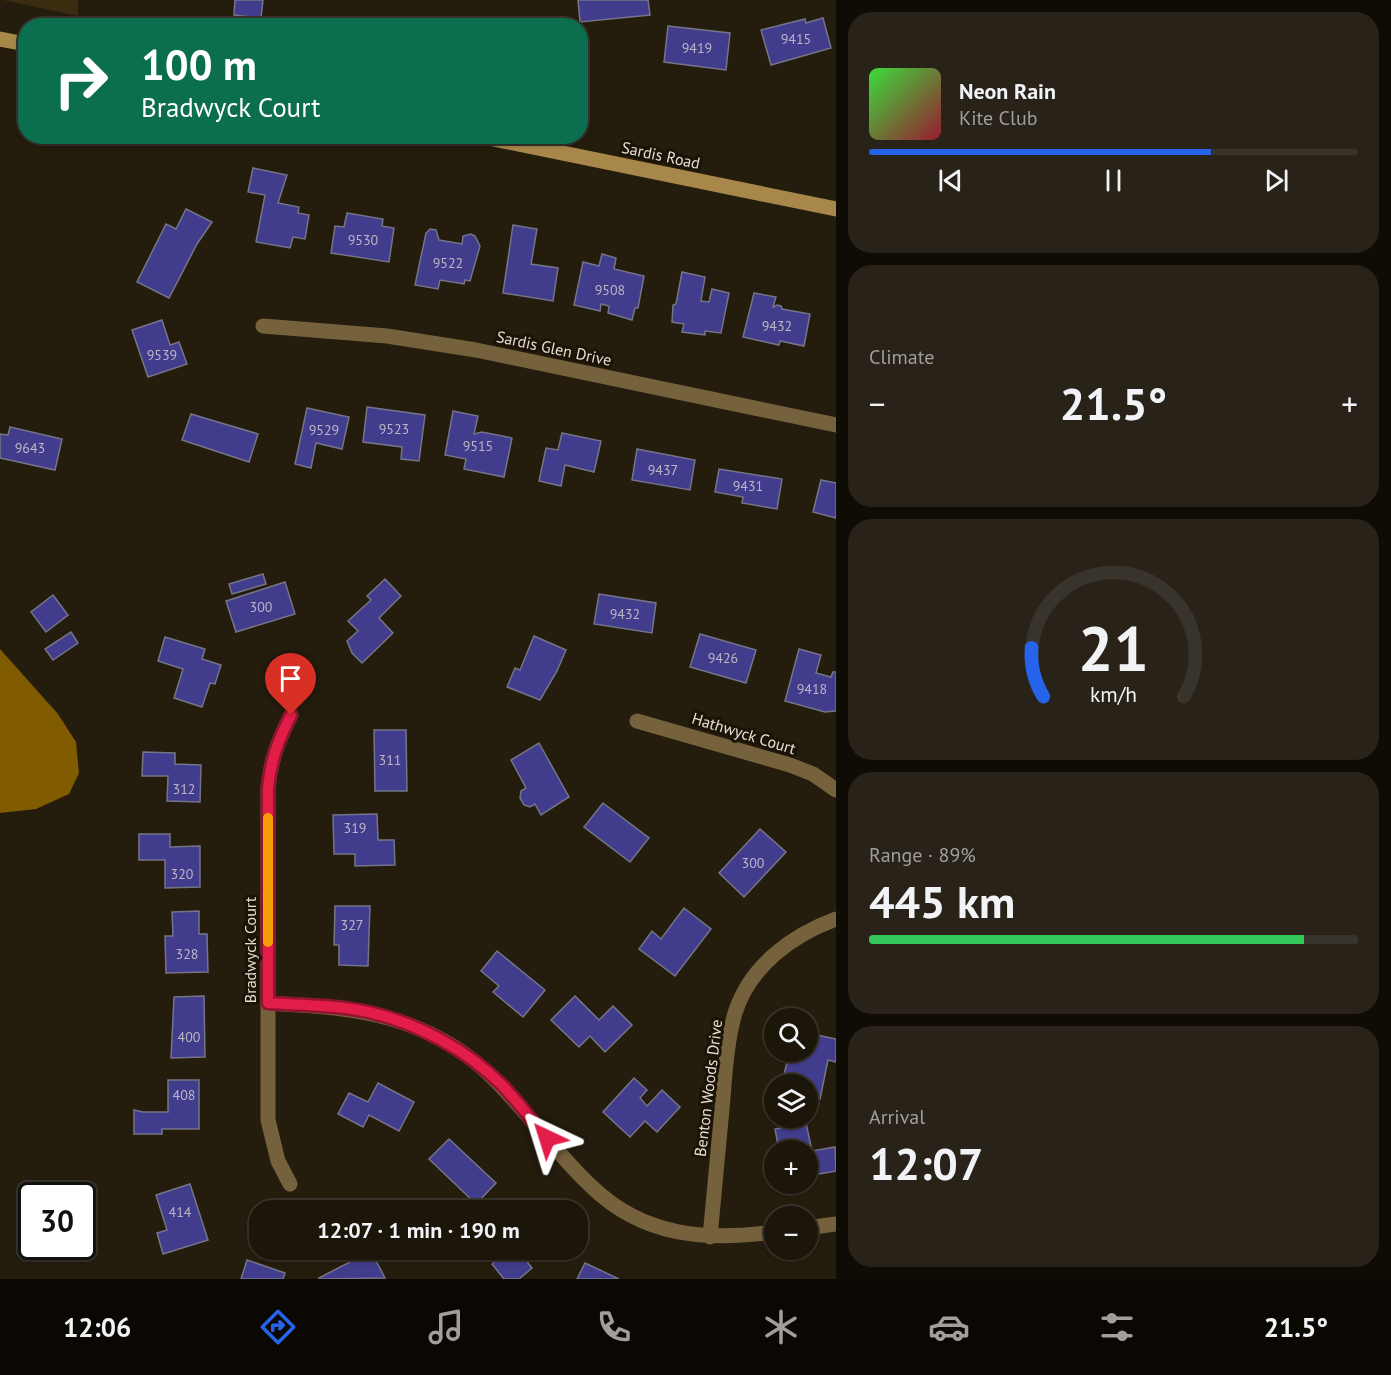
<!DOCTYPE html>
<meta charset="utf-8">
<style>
body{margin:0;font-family:"PT Sans",sans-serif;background:#282218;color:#f1f3f6;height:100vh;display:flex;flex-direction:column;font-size:22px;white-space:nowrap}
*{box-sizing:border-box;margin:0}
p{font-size:20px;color:#a09f9c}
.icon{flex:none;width:33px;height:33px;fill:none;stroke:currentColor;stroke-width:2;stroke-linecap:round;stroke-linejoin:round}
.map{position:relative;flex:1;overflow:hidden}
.drawer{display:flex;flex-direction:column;gap:12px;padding:12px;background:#0f0c06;width:555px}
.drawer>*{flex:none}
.top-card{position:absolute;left:18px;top:18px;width:570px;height:126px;border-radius:24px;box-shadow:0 2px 4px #0004,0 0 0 2px #39342b;background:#0b6e4f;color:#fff;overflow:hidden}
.controls{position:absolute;left:764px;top:1008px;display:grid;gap:12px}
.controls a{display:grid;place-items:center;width:54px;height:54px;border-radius:50%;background:#1b150a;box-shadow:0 2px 4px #0004,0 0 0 2px #39342b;font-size:30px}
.speed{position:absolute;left:18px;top:1182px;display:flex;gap:12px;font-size:30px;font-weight:700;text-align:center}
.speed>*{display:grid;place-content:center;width:78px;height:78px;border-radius:50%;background:#1b150a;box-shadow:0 2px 4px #0004,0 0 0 2px #39342b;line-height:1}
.speed .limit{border:3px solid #111;border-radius:9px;background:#fff;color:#111}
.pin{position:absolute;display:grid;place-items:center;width:51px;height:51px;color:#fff;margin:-62px -26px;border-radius:50% 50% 50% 0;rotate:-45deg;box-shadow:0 0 6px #0007}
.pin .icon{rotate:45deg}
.me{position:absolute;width:66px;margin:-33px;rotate:319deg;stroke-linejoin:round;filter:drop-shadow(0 0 4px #0008)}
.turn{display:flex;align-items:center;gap:21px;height:126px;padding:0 24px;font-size:27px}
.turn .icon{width:78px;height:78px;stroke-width:2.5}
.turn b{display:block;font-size:42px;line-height:51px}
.big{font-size:45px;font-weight:700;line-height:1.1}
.drawer .card{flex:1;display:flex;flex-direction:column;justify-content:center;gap:9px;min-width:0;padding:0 21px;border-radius:24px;background:#282218}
.drawer .dial{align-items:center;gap:0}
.dial svg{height:156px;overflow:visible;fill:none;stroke:#39342b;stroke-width:7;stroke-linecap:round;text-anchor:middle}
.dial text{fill:#f1f3f6;stroke:none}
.song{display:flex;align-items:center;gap:18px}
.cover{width:72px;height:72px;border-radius:9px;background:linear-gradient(135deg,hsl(120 70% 55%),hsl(350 70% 35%))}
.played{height:6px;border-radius:3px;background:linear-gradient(90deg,#2563eb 70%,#39342b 70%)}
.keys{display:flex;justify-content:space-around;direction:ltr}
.heat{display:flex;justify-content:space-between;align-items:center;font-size:33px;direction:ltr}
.charge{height:9px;border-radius:4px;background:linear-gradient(90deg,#34c759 89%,#39342b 0)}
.trip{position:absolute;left:249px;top:1200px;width:339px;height:60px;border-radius:24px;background:#1b150a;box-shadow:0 2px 4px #0004,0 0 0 2px #39342b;font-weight:700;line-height:60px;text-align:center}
.tab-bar{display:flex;height:96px;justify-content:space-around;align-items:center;background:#0b0804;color:#a09f9c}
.tab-bar .icon{width:42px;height:42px}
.tab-bar .selected{color:#2563eb}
.tab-bar b{font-size:27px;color:#f1f3f6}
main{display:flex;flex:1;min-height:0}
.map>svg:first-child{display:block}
.green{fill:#3b2c10}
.water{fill:#805b00}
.building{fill:#423c8c;stroke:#747588;stroke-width:1.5}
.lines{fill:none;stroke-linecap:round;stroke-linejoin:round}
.street{stroke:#75613c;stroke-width:15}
.secondary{stroke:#a8874b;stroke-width:15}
.route-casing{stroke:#92132f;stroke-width:15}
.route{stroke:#e11d48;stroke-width:10}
.slow{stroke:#f59e0b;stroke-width:10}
.labels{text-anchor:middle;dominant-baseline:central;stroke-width:6;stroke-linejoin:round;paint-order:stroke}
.number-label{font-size:14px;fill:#bcb6c3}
.street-label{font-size:16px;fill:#e4ded5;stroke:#1b1305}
</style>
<main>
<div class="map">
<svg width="836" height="1279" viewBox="0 0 836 1279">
<rect width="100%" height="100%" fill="#241c0d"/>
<path class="green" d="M3,0H78V16Z"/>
<path class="water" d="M0,649L58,714L76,742L79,773L69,794L36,809L0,813Z"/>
<g class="building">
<path d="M235,0H263L261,18L234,15Z"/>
<path d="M578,0H648L650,15L580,22Z"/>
<path d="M823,18L831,48L771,65L761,30L805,19L806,23Z"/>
<path d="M668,26L730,33L726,70L664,62Z"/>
<path d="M253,168L287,175L278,203L299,207L298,213L309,215L305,239L293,237L290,248L256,242L265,195L248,192Z"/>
<path d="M186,209L212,222L197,244L169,298L137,282L166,224L176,229Z"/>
<path d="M347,213L383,219L382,226L394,228L389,262L331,253L335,226L344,227Z"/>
<path d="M513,225L537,229L531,264L558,268L553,301L503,293Z"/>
<path d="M430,229L436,230L439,240L462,244L463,236L471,234L475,236L480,246L470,281L465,280L464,284L440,280L438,289L415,285L426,233Z"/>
<path d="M602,254L616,258L614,269L644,276L638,308H635L632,320L608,313L609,306L601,304L600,311L574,305L583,262L599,266Z"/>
<path d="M682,272L705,277L701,301L709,302L712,289L729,293L721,333L705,331V335L682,332L684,324L672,322L673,305L676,304Z"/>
<path d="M754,293L776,297L773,307L777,305L781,306L782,309L810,314L804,346L780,341L779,345L743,337Z"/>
<path d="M162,320L170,345L179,342L187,364L148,377L132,330Z"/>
<path d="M367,407L425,415L419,461L401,459L402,447L363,442Z"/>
<path d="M307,408L349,417L342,449L316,443L311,468L295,464Z"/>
<path d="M453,411L478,416L474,434L482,432L512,438L504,477L464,469L466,459L445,455Z"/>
<path d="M191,414L258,434L249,462L182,440Z"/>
<path d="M10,427L62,439L55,470L0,458V434L8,435Z"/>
<path d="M562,433L601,441L594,472L565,465L561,486L539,481L546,448L558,450Z"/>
<path d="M637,449L695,460L690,490L632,480Z"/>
<path d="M719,469L782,479L777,509L742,503L743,497L715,492Z"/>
<path d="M821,480L836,483V518L813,512Z"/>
<path d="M263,574L266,584L232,594L229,584Z"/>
<path d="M385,579L401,596L379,618L393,633L362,663L352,653L347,641L358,631L348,621L371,600L367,596Z"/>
<path d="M285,582L295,614L236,632L226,601Z"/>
<path d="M599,594L656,603L652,633L594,624Z"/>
<path d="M53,595L68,615L46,632L31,612Z"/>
<path d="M71,632L78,643L53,660L45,649Z"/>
<path d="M700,634L756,650L746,683L690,667Z"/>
<path d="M534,636L566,650L557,671L540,700L507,687L515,668L520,670Z"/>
<path d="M165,637L205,649L202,659L221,665L215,684L210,683L202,707L174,698L183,669L158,661Z"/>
<path d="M799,649L821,655L816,673L831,677L833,672H836V711L825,712L785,701Z"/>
<path d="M374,730H406L407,791H375Z"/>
<path d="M539,743L569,797L541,815L535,804L530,807L524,805L520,798L521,791L526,788L511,760Z"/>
<path d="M143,752L175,753V764L201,765L200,802L167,801L168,776H142Z"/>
<path d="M603,803L649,838L630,862L584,827Z"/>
<path d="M377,814L378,840H394L395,865L355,866V854H334L333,815Z"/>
<path d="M760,829L786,852L744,897L719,873Z"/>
<path d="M139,834H170V847L200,846V887L165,888V860H139Z"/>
<path d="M335,906H370L368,966L339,965V945H334Z"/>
<path d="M684,908L711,929L675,976L639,949L652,931L661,939Z"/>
<path d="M199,911V934H207L208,972L166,973L165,936H173L172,912Z"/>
<path d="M497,951L545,990L523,1017L493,992L499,986L481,971Z"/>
<path d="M204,996L205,1057L171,1058L174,997Z"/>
<path d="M575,996L599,1020L613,1006L632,1025L605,1052L590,1036L579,1047L551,1020Z"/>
<path d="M807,1033L836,1039V1062L828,1060L820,1099L807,1096V1084H782L789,1053L784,1052H807Z"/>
<path d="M634,1078L647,1090L640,1098L647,1106L662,1090L680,1107L657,1132L645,1121L630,1137L603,1112Z"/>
<path d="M168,1080H199V1129H162V1134H134V1110L143,1112H168Z"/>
<path d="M378,1083L414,1102L399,1131L369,1115L363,1127L338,1114L349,1093L368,1102Z"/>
<path d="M806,1123L812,1151L835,1147L836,1171L807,1176V1150H779L775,1129Z"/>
<path d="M449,1139L496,1183L476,1204L429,1159Z"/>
<path d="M190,1184L208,1240L163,1254L157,1233L167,1230L156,1195Z"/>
<path d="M505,1250H526L521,1254L532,1268L519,1279H504L492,1264L507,1251Z"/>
<path d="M371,1251L385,1278L319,1279V1278Z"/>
<path d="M247,1260L285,1273L283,1279H241Z"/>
<path d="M585,1263L619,1279H577Z"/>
</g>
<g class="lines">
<g class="street">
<path d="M263,326L387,336L476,350L836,425"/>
<path d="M637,721L790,765L813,774L836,790"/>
<path d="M268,1003C337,1007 396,1010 456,1048C487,1068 510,1095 534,1123C553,1145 571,1168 592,1187C644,1237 706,1241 774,1232"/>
<path d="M290,1184L278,1161L268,1120V788C271,759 278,741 291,715"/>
<path d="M807,1228L836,1224"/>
<path d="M710,1237C714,1194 718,1152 722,1109C725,1077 726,1044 735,1013C750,966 792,935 836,919"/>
</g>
<g class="secondary">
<path d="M0,39L26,44"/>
<path d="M479,136L836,209"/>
</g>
</g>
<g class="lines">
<g class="route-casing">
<path id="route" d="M291,715C278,741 271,759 268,788V1003C301,1005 336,1005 368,1012C418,1023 467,1050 503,1086C518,1102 532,1121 547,1138"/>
</g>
<use href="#route" class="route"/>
<path class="slow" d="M268,818V942"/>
</g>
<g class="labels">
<g class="number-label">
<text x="796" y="39">9415</text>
<text x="697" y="48">9419</text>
<text x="363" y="240">9530</text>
<text x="448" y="263">9522</text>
<text x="610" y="290">9508</text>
<text x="777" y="326">9432</text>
<text x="162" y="355">9539</text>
<text x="394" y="429">9523</text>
<text x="324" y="430">9529</text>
<text x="478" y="446">9515</text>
<text x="30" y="448">9643</text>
<text x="663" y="470">9437</text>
<text x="748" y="486">9431</text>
<text x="261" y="607">300</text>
<text x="625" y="614">9432</text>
<text x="723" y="658">9426</text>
<text x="812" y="689">9418</text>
<text x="390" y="760">311</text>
<text x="184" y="789">312</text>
<text x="355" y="828">319</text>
<text x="753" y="863">300</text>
<text x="182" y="874">320</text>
<text x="352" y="925">327</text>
<text x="187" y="954">328</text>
<text x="189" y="1037">400</text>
<text x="184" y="1095">408</text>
<text x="180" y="1212">414</text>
</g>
<g class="street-label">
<text transform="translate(661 155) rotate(12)">Sardis Road</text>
<text transform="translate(554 348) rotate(12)">Sardis Glen Drive</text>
<text transform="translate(744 733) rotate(17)">Hathwyck Court</text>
<text transform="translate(250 950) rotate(-90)">Bradwyck Court</text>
<text transform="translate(708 1088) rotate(-83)">Benton Woods Drive</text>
</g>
</g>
</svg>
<div class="controls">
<a><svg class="icon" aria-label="search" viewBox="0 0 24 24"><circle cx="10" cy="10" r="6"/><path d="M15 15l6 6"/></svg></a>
<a><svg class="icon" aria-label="layers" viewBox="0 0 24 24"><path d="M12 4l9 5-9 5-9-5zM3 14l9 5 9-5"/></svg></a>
<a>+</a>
<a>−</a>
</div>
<div class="speed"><div class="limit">30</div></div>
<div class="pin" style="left:291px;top:715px;background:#d93025"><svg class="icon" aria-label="arrive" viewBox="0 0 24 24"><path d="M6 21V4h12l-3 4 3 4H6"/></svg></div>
<svg class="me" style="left:547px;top:1138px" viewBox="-20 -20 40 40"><path d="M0-17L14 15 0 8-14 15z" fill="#e11d48" stroke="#fff" stroke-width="4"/></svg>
<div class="trip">12:07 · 1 min · 190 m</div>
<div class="top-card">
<div class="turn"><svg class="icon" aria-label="right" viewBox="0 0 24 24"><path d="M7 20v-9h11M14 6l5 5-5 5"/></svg><div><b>100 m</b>Bradwyck Court</div></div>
</div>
</div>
<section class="drawer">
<div class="card">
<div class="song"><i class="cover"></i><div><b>Neon Rain</b><p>Kite Club</p></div></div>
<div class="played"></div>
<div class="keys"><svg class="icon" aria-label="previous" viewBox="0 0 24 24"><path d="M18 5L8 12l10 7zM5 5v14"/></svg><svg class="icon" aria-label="pause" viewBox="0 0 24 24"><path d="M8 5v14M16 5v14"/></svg><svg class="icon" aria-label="next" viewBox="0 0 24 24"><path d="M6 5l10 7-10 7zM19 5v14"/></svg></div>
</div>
<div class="card"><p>Climate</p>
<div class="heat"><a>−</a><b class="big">21.5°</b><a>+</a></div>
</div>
<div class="card dial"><svg viewBox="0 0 100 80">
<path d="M14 69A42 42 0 1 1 86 69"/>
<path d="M14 69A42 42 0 0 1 8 44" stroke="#2563eb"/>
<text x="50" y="56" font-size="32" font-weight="700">21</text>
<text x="50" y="72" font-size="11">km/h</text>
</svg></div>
<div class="card"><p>Range · 89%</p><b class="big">445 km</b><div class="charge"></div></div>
<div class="card"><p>Arrival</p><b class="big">12:07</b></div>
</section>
</main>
<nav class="tab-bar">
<b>12:06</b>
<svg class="icon selected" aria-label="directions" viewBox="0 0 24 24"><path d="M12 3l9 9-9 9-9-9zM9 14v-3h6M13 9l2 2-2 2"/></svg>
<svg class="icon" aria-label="music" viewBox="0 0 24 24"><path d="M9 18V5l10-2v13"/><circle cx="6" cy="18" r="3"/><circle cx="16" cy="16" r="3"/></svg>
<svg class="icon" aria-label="phone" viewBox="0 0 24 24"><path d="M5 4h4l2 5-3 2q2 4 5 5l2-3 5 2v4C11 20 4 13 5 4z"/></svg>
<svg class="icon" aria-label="climate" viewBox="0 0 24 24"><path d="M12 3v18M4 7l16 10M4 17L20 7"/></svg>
<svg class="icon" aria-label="car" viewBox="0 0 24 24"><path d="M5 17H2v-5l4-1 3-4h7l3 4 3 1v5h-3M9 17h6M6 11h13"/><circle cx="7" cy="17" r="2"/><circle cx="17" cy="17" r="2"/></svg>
<svg class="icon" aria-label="filters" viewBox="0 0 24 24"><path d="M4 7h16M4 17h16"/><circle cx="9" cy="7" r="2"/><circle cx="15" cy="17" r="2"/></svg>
<b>21.5°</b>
</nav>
